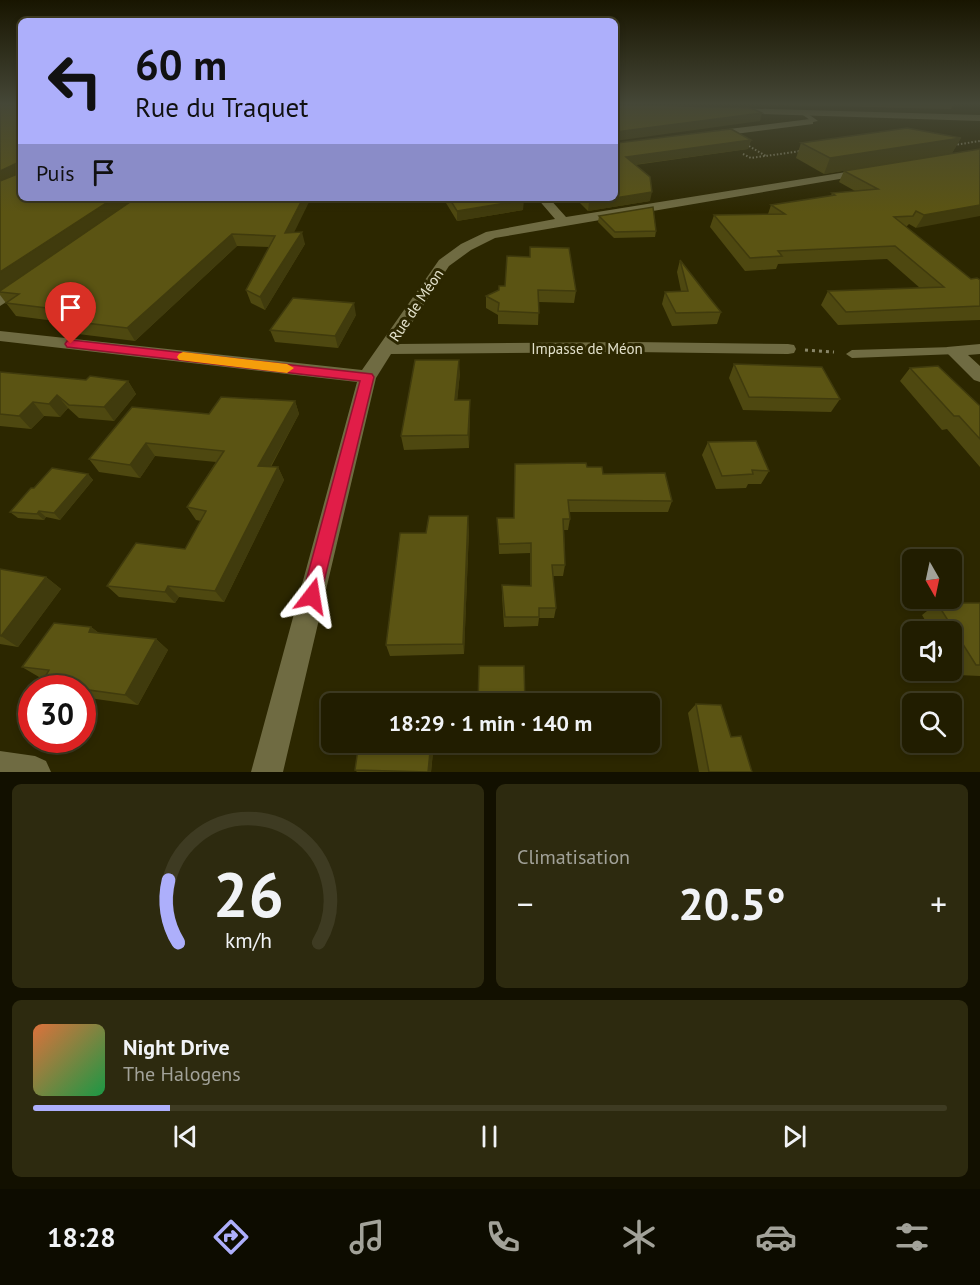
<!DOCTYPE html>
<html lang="fr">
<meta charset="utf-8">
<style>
body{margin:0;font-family:"PT Sans",sans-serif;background:#2d2a0f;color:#f1f3f6;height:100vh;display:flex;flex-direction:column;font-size:22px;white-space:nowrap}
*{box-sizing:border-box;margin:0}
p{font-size:20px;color:#a2a299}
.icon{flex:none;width:33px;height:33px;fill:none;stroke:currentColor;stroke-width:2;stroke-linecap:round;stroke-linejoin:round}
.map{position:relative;height:772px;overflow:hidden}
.side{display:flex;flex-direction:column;gap:12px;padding:12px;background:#121000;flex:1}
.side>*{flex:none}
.top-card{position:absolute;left:18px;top:18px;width:600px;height:183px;border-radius:9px;box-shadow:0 3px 9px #0003,0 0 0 2px #3e3b22;background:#adaffb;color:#111;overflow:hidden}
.needle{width:39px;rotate:171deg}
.controls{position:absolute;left:902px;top:549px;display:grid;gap:12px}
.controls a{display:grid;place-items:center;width:60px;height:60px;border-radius:9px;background:#211d00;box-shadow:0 3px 9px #0003,0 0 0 2px #3e3b22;font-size:30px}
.speed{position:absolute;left:18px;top:675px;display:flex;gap:12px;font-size:30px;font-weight:700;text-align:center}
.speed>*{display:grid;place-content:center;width:78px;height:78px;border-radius:50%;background:#211d00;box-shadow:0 3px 9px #0003,0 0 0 2px #3e3b22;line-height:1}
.speed .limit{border:9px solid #d22;background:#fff;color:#111}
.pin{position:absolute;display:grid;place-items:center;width:51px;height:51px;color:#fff;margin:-62px -26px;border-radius:50% 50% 50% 0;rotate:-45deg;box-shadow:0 0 6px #0007}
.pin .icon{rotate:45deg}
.me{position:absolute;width:66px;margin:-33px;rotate:14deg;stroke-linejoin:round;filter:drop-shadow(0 0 4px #0008)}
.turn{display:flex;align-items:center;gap:21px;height:126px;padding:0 18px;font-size:27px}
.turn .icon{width:78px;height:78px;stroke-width:2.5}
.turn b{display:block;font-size:42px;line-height:51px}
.then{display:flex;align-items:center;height:57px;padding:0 18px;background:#0003;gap:12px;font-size:22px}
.big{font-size:45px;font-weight:800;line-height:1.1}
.side .card{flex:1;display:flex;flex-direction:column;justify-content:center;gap:9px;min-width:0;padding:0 21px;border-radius:9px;background:#2d2a0f}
.side .dial{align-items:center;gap:0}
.dial svg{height:156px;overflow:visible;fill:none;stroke:#3e3b22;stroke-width:7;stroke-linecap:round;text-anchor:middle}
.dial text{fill:#f1f3f6;stroke:none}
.song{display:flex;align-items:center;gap:18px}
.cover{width:72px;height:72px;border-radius:9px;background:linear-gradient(135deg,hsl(20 70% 55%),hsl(140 70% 35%))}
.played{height:6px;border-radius:3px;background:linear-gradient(90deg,#adaffb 15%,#3e3b22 15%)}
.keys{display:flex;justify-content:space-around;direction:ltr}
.heat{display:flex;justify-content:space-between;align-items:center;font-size:33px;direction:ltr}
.side .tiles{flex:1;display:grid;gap:12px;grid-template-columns:1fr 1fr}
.card:last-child{grid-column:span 2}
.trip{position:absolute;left:321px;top:693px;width:339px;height:60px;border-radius:9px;background:#211d00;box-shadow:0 3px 9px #0003,0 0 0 2px #3e3b22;font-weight:800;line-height:60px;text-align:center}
.dock{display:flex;height:96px;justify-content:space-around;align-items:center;background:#0d0c00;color:#a2a299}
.dock .icon{width:42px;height:42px}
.dock .selected{color:#adaffb}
.dock b{font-size:27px;color:#f1f3f6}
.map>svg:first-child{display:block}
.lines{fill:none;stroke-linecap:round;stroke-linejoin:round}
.path-far1{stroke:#898668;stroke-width:2;stroke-dasharray:1.5 2;stroke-linecap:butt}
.path{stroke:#898668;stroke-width:3;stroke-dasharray:3 4;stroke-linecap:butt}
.service{fill:#6f6b42;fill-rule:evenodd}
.minor{fill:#6f6b42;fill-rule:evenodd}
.wall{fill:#4e4810}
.shaded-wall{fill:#403b0d}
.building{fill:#5b5413;stroke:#403b0d;stroke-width:1.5}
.route{fill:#e11d48;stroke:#92132f;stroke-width:1.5}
.slow{fill:#f59e0b}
.labels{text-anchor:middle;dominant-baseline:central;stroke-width:6;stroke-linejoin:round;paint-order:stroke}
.street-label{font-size:15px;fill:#e2e0ca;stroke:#2c2700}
</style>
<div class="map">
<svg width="980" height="772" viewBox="0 0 980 772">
<rect width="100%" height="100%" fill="#2c2700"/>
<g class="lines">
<g class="path-far1">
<path d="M954,145L980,141"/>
<path d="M749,146L766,156"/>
<path d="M743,154L751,158L801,151"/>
</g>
<path class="path" d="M805,350L834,352"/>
<g class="service">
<path d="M800,111H804L818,121L813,122L800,113Z"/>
<path d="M953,347L959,351L957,354L852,358L846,354L852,350Z"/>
</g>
<g class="minor">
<path d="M731,108L980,115V121L734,113L731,112Z"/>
<path d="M810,119L813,120V124L712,137L707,134L712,131Z"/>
<path d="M865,169L869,170V174L495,238L471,250L449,266L398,344L633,342L788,344L794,345L796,349L794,353L788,354L633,352L391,354L376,378L283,772H251L357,382L0,341V331L362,370L439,260L461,244L486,232L555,219L537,198H549L566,217Z"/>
<path d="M23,281L30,285L28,288L0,306V294Z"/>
<path d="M980,344V354L968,355L980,366V382L974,380L945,351L947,347Z"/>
<path d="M0,751L35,756L46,761L51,772H0Z"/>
</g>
</g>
<g class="wall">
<path d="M0,103L21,198L294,232L305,244L265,310L251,303L246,290L269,247L237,246L135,341L78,334L71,323L16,316L0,295Z"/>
<path d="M695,103H954L951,109Z"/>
<path d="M961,138L952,153L824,174L796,158L801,143Z"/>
<path d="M751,140L748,149L635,165L650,201L588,211L575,198H615L617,143Z"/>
<path d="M980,149L916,228L909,224L906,227L971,279L980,280V320L838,325L821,305L828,291L920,288L887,259L778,264L776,269L745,271L710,227L714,215L768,214L771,205L831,196L832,193L855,191L839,182L844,171Z"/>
<path d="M443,198H522L523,210L457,221Z"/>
<path d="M599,216L656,231L655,237L614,238L598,222Z"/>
<path d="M680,260L721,312L717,324L672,326L662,304L665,292L681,291L677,272Z"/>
<path d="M499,286L576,291L574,303L539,302L538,325L498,324V315L486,308V296L499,290Z"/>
<path d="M356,315L338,348L275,342L270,330Z"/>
<path d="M734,364L840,399L831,412L743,410L729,378Z"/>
<path d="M910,368L980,406V467L947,429L942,430L900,381Z"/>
<path d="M0,372L86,380L128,381L136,394L114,421L79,418L68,408L60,417L44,416L31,429L0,426Z"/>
<path d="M460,373L457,400H470V414L469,448L404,450L401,436Z"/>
<path d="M295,401L299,414L271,467H278L284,480L224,602L179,597L175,603L119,597L107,586L185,549L201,521L196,520L187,507L216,462L155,456L140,478L99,472L89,459L209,414Z"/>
<path d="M708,442L769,471L761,484H748L746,488L716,489L702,455Z"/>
<path d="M515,464L587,467L672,501L668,512H569L570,519L568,530H564L565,565L563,576H553L556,608L554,618H539L538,626L504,627L502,596V585L530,586V553L499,554L497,518H514Z"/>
<path d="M88,474L93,480L60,520L46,517L44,520L18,518L10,512Z"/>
<path d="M469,529L464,654L390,656L386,645L426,533Z"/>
<path d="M0,569L46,577L61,589L18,647L0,644Z"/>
<path d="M937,603H980V676L958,675L951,664V632H932L922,615Z"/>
<path d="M91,627L99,633L156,639L168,650L138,705L82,697V688H50L41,684L45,678L39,677L22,667Z"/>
<path d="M696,704L731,737L752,772H699L688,713Z"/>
<path d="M359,742H434L431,772H357L355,770Z"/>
<path d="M477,742H525L524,746H477Z"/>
</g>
<g class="shaded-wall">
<path d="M762,113L760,121L615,141L616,132Z"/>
<path d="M961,138L952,153L824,174L830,158Z"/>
<path d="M751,140L748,149L624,166L626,157Z"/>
<path d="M15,164L21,174L0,185V171Z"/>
<path d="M652,192L650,201L588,211L589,202Z"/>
<path d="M114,198H136L0,291V272Z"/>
<path d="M303,198H311L288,245L285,233Z"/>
<path d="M524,200L523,210L457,221V211Z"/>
<path d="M980,205V216L916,228L924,215Z"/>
<path d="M302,232L305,244L265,310L260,297Z"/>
<path d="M232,234L237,246L135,341L127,328Z"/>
<path d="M354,303L356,315L338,348L335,336Z"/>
<path d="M459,360L460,373L456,413L455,400Z"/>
<path d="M128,381L136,394L114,421L104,407Z"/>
<path d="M57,395L68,408L60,417L49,404Z"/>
<path d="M470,400V414L469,448L468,435Z"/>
<path d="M295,401L299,414L264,478L258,466Z"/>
<path d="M33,402L44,416L31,429L19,416Z"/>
<path d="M146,443L155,456L140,478L130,465Z"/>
<path d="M278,467L284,480L224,602L215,591Z"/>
<path d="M88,474L93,480L60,520L54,513Z"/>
<path d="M39,511L46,517L44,520L37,514Z"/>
<path d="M468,516L469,529L464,654L463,644Z"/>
<path d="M46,577L61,589L18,647L1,636Z"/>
<path d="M168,586L179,597L175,603L165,592Z"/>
<path d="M91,627L105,638L89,632Z"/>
<path d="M156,639L168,650L138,705L125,695Z"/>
<path d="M431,742H434L431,772H428Z"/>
</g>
<g class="building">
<path d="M0,103H21V198H114L0,272V181L15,175V164L0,171Z"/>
<path d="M615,103L616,104L751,108L762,113L616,132L615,137Z"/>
<path d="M907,128L961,138L830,158L801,143Z"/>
<path d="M731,129L751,140L626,157L650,177L652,192L615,198V141L617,143Z"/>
<path d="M980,149V205L924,215L916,211L913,216L894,217L971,279L977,278L980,280V306L846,312L828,291L944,287L895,246L778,251L782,256L750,258L714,215L785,214L771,205L835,195L832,193L878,189L844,171Z"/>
<path d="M136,198H303L285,233L302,232L260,297L246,290L275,236L232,234L127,328L69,321L80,312L6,303L19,294L0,292V291Z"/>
<path d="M449,198H522L524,200L457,211Z"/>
<path d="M585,198H612L589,202Z"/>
<path d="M653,207L656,231L615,232L599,216Z"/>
<path d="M530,247L569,248L576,291L538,290L539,313L498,311L499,303L486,296L499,290V286H505L507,256L530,257Z"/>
<path d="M680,260L708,296L721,312L676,313L665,292L688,291Z"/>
<path d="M293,298L354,303L335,336L270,330Z"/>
<path d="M415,360H459L455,400H470L468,435L401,436Z"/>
<path d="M734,364L822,367L840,399L749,397Z"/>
<path d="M938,366L980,406V439L959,416H954L910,368Z"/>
<path d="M0,372L86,380L90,376L128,381L104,407L69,405L57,395L49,404L33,402L19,416L0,414Z"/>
<path d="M221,397L295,401L258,466L278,467L215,591L168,586L165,592L107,586L136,543L185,549L206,511L187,507L224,451L146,443L130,465L89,459L132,407L209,414Z"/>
<path d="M756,441L769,471L752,470L753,474L722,476L708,442Z"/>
<path d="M586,463L587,467H602L603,474L665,473L672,501L568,500L570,519H563L565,565H552L556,608H539V617H505L502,585L531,586V543L499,544L497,518H514L515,464Z"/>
<path d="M52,468L88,474L54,513L39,511L37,514L10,512L31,488H34Z"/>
<path d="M429,516H468L463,644L386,645L400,533H426Z"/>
<path d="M0,569L46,577L1,636L0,635Z"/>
<path d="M937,603H980V665H976Z"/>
<path d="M54,623L91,627L89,632L156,639L125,695L82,689V688H76L41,684L49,670L22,667Z"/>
<path d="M479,666H524L525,704H478Z"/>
<path d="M366,697L434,700V704H365Z"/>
<path d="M696,704L721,705L731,737L741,736L752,772H709Z"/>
<path d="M359,742H431L428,772L355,770Z"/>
</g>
<linearGradient id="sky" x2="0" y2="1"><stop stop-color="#181500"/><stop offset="0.49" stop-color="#454737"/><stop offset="1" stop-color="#454737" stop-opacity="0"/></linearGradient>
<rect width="980" height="212" fill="url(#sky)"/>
<path class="route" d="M71,340L372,374L374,377L319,602L312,605L305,602L302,596L360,381L67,347L65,344L67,341Z"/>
<path class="slow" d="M183,352L287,364L294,368L287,373L179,360L177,357L179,354Z"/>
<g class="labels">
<g class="street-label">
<text transform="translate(416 305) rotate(-56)">Rue de Méon</text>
<text x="587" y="348">Impasse de Méon</text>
</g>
</g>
</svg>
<div class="controls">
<a><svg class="needle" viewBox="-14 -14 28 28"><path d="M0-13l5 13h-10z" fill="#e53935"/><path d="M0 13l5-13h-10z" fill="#a2a299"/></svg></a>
<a><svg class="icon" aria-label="sound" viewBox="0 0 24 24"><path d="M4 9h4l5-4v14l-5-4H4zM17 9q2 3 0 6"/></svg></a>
<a><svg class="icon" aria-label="search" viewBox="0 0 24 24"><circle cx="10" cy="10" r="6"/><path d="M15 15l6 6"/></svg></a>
</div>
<div class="speed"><div class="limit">30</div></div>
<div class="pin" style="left:71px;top:344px;background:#d93025"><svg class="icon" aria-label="arrive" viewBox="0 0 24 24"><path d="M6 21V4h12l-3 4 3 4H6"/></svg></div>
<svg class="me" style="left:312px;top:596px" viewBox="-20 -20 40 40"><path d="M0-17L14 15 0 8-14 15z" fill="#e11d48" stroke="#fff" stroke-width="4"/></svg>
<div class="trip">18:29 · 1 min · 140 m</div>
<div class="top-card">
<div class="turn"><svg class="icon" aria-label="left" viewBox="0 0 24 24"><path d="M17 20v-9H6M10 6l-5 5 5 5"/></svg><div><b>60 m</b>Rue du Traquet</div></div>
<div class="then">Puis<svg class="icon" aria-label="arrive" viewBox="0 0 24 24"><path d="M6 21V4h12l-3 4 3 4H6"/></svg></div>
</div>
</div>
<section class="side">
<div class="tiles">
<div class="card dial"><svg viewBox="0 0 100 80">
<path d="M14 69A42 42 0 1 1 86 69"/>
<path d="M14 69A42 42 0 0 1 9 37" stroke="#adaffb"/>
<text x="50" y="56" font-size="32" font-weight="700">26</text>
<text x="50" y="72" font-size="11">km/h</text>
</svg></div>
<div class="card"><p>Climatisation</p>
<div class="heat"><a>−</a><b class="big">20.5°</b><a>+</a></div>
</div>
<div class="card">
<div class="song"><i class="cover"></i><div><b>Night Drive</b><p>The Halogens</p></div></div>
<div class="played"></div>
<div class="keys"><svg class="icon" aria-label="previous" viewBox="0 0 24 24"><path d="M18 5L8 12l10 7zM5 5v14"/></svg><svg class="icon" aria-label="pause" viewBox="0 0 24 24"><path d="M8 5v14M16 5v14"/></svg><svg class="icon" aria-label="next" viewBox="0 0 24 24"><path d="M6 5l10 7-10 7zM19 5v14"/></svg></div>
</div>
</div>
</section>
<nav class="dock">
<b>18:28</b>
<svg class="icon selected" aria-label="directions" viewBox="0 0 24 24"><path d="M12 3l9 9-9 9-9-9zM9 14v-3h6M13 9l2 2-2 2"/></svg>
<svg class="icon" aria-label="music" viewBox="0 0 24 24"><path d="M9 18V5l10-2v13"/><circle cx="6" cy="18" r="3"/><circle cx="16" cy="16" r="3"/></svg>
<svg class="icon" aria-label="phone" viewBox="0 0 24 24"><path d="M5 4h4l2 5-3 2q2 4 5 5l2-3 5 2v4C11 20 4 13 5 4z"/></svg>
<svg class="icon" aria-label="climate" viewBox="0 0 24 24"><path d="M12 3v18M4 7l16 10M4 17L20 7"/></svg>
<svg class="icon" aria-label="car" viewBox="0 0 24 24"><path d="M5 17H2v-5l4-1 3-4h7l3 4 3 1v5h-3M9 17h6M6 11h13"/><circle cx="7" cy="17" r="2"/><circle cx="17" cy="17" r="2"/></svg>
<svg class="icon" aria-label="filters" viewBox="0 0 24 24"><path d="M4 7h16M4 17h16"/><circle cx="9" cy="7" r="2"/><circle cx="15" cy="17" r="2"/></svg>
</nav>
